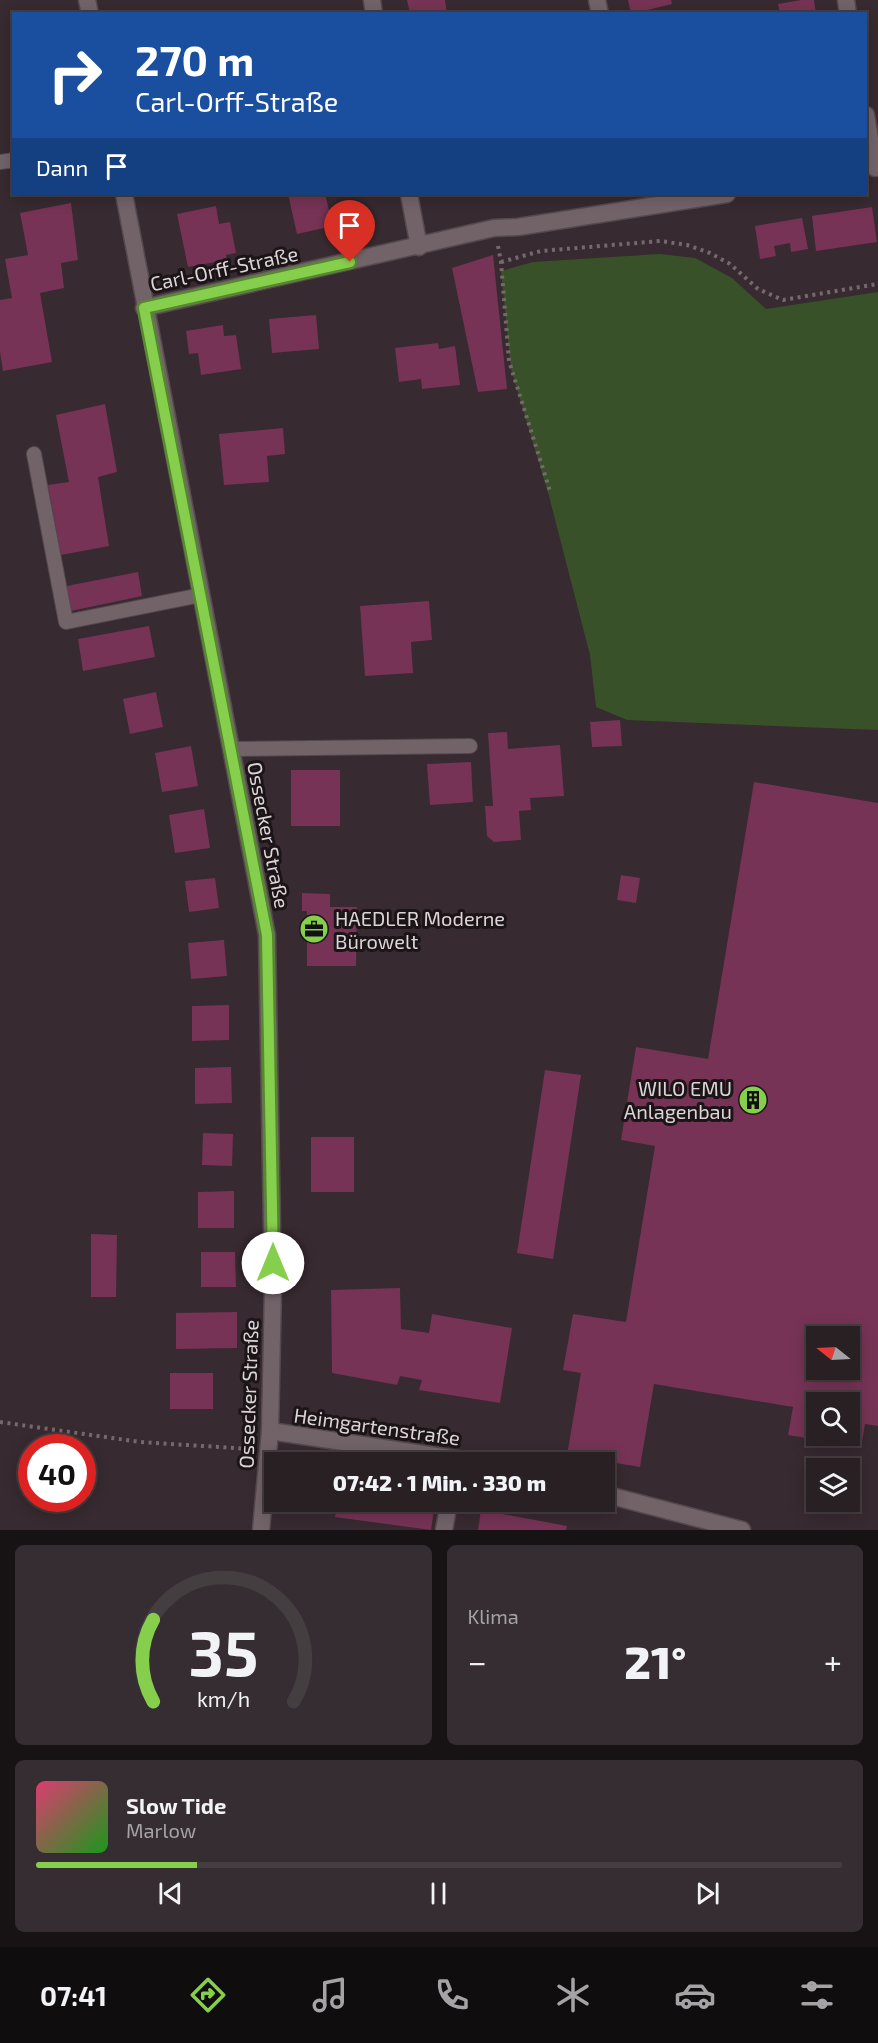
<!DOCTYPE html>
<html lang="de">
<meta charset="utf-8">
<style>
body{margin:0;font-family:"Exo 2",sans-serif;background:#352d31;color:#f1f3f6;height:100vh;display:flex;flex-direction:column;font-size:22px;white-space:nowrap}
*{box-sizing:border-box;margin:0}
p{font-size:20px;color:#a5a3a6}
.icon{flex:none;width:33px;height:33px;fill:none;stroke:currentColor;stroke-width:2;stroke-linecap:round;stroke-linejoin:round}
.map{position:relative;height:1530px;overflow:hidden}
.details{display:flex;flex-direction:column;gap:15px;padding:15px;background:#171214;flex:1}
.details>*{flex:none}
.banner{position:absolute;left:12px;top:12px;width:855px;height:183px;border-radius:0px;box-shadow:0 3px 15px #0003,0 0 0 2px #453e41;background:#1a4fa0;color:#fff;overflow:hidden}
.needle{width:39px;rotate:288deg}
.fabs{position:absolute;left:806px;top:1326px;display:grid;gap:12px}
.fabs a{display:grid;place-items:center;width:54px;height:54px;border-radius:0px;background:#292024;box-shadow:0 3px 15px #0003,0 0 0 2px #453e41;font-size:30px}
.speed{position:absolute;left:18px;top:1434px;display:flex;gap:12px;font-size:30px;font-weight:700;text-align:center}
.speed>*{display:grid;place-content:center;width:78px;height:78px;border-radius:50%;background:#292024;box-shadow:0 3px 15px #0003,0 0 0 2px #453e41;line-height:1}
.speed .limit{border:9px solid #d22;background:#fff;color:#111}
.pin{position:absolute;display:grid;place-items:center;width:51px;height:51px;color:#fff;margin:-62px -26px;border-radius:50% 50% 50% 0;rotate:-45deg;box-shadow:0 0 6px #0007}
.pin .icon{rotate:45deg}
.me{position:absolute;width:66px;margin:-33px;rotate:0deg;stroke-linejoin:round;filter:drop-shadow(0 0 4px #0008)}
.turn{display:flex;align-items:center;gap:21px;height:126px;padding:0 24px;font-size:27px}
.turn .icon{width:78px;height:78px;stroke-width:2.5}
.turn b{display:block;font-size:42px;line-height:51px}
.then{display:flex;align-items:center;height:57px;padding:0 24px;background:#0003;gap:12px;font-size:22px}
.big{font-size:45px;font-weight:800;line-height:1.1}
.details .widget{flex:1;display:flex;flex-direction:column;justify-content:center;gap:9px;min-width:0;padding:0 21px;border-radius:9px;background:#352d31}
.details .dial{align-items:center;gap:0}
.dial svg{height:156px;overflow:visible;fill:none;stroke:#453e41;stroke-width:7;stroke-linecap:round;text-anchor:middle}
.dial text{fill:#f1f3f6;stroke:none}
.song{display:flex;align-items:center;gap:18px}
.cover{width:72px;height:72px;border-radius:9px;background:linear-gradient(135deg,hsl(340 70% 55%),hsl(120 70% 35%))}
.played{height:6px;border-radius:3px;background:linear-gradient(90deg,#86cf4c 20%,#453e41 20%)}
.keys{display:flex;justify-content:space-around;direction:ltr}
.heat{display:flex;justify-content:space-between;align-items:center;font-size:33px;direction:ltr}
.details .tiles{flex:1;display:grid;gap:15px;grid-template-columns:1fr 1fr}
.widget:last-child{grid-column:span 2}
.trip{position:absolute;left:264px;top:1452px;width:351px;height:60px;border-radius:0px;background:#292024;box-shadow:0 3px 15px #0003,0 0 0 2px #453e41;font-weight:800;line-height:60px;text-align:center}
.tabs{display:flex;height:96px;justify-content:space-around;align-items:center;background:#100d0e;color:#a5a3a6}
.tabs .icon{width:42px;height:42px}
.tabs .current{color:#86cf4c}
.tabs b{font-size:27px;color:#f1f3f6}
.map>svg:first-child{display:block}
.green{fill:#395128}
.building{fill:#763355;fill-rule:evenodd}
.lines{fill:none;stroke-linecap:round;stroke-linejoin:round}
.service-casing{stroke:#54494d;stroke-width:16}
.minor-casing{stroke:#54494d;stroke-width:19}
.tertiary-casing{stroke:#54494d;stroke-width:19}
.path{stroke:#75696e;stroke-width:4;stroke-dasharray:3 4.5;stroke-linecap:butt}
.service{stroke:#726369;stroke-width:14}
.minor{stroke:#726369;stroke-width:16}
.tertiary{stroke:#726369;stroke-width:16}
.route-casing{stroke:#578731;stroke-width:15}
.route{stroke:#86cf4c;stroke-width:10}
.labels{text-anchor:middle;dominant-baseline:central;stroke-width:6;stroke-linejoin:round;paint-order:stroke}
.street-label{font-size:20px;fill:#ddd4d7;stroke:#1b1517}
.poi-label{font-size:20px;fill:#ddd4d7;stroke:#1b1517;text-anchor:start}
</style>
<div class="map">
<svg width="878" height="1530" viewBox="0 0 878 1530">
<rect width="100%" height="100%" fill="#372a30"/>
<path class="green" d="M660,254L695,258L732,278L766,309L878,292V730L627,720L596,707L590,655L549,496L511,369L501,271L533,262Z"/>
<g class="building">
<path d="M407,0H445L447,14H410Z"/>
<path d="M628,0H671L672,4L631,14Z"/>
<path d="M801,0H814L816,14H780L778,4Z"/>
<path d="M288,194H325L333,226L297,234Z"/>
<path d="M71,203L78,260L61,263L64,288L40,293L52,362L3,371L0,352V300L12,298L5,259L28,255L20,213Z"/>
<path d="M216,206L219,224L230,222L236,253L226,255L227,260L188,267L177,214Z"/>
<path d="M872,207L877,242L816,251L812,216Z"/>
<path d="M802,218L808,249L791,252L790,243L774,246L776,256L760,259L755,226Z"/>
<path d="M493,255L507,389L478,392L452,268Z"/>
<path d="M316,315L319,349L272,353L269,319Z"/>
<path d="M223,325L224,336L236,335L241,369L201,375L198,353L189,354L186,331Z"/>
<path d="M438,343L439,349L455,346L460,385L422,389L421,379L399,382L395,348Z"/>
<path d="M105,404L117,472L98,477L109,546L61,555L48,485L69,482L56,415Z"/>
<path d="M283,428L285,454L267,456L269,482L224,485L219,434Z"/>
<path d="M138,572L142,596L71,611L67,586Z"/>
<path d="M429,601L432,640L411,642L413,673L365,676L360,606Z"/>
<path d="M149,626L155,657L83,671L78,639Z"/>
<path d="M156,692L163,727L130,734L123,699Z"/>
<path d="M620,720L622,746L592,747L590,722Z"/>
<path d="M507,732L508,749L560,745L564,796L530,798L531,810L519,811L521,840L494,842L487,836L485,806H493L488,733Z"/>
<path d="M191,746L198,786L162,792L155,753Z"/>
<path d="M471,762L473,802L430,805L427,764Z"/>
<rect x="291" y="770" width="49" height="56"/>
<path d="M754,782L878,803V1426L865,1424L861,1447L788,1435L793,1407L654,1384L640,1467L567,1455L581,1373L563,1370L573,1314L626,1322L655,1146L621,1140L636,1047L708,1059ZM816,1336H849V1370H816ZM816,1402H849V1436H816Z"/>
<path d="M204,809L210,848L175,853L169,815Z"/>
<path d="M621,875L640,878L636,903L617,900Z"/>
<path d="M215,878L219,908L189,912L185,881Z"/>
<path d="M302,893L330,894V907H357L356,966H307V911H302Z"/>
<path d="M224,940L227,976L191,979L188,943Z"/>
<path d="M229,1005V1040L192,1041V1006Z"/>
<path d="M231,1067L232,1103L195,1104V1068Z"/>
<path d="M545,1070L581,1075L553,1259L517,1253Z"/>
<path d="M203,1133L233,1134L232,1166L202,1165Z"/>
<rect x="311" y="1137" width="43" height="55"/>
<path d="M234,1191V1228H198V1192Z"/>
<path d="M91,1234L117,1235L116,1297H91Z"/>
<path d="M201,1252H235L236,1287H201Z"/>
<path d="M400,1288L401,1329L429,1333L432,1314L512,1328L500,1403L419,1390L422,1380L400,1376L397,1385L332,1373L331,1290Z"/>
<path d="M237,1312V1348L176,1349V1313Z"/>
<rect x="170" y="1373" width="43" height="36"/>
<path d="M338,1502H435L431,1530L335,1517Z"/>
<path d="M481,1510L567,1526L566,1530H478Z"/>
</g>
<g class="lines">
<g class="service-casing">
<g id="service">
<path d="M0,162L14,160"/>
<path d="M34,454L66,622L201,595"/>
<path d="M231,749L470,746"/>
</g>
</g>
<g class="minor-casing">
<g id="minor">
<path d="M372,0L374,14"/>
<path d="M597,0L600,14"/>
<path d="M846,0L848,14"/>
<path d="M866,115L875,168"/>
<path d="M409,194L419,247"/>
<path d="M144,308L494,228L518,227L727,194"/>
<path d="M270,1431L476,1462"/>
<path d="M604,1494L742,1530"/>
<path d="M444,1530L449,1502"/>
</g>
</g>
<g class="tertiary-casing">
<g id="tertiary">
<path d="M87,0L90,14"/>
<path d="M124,194L267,935L273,1287L270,1431L261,1530"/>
</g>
</g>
<g class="path">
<path d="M498,246L501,262L509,361L550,491"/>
<path d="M501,262L541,251L660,241L687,245L710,253L730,264L758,289L783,300L878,284"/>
<path d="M0,1422L140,1442L250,1449"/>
</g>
<use href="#service" class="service"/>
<use href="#minor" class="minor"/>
<use href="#tertiary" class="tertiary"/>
</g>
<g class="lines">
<g class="route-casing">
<path id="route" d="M273,1263L267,935L144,308L350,262"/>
</g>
<use href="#route" class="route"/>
</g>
<defs>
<g id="office-disc" transform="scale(1.5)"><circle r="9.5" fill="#86cf4c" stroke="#1b1517"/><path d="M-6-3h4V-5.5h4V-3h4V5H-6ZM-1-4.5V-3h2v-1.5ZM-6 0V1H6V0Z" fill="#111"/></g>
<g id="building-disc" transform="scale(1.5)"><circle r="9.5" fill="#86cf4c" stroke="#1b1517"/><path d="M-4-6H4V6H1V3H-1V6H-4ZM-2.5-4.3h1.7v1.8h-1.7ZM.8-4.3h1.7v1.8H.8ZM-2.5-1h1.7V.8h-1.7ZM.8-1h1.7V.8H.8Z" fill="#111"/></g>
</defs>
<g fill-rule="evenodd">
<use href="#office-disc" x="314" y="929"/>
<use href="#building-disc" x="753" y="1100"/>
</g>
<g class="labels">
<g class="street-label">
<text transform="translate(224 268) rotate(-12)">Carl-Orff-Straße</text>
<text transform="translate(269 835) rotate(79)">Ossecker Straße</text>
<text transform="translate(248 1394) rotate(-88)">Ossecker Straße</text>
<text transform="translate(377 1426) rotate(8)">Heimgartenstraße</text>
</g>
<g class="poi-label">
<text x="335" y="918">HAEDLER Moderne<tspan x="335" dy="23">Bürowelt</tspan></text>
<text x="732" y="1088" text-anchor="end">WILO EMU<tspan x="732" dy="23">Anlagenbau</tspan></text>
</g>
</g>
</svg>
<div class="fabs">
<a><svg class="needle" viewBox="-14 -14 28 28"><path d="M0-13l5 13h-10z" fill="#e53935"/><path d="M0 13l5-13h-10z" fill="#a5a3a6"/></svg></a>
<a><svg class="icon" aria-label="search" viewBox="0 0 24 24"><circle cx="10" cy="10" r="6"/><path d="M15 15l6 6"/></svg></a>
<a><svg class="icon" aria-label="layers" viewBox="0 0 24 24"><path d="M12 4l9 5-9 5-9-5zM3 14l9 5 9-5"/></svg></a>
</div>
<div class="speed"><div class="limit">40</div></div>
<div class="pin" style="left:350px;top:262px;background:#d93025"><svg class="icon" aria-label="arrive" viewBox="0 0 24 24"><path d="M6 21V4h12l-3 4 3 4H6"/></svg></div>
<svg class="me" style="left:273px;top:1263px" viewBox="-20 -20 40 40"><circle r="19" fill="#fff"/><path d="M0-13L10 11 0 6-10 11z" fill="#86cf4c"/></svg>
<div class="trip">07:42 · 1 Min. · 330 m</div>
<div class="banner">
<div class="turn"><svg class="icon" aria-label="right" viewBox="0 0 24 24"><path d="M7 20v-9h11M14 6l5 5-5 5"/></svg><div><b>270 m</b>Carl-Orff-Straße</div></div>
<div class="then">Dann<svg class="icon" aria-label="arrive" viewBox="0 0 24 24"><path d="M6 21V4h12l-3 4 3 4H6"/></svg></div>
</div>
</div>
<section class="details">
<div class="tiles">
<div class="widget dial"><svg viewBox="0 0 100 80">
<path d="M14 69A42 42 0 1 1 86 69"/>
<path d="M14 69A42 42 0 0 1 14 27" stroke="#86cf4c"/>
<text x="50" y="56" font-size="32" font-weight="700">35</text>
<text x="50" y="72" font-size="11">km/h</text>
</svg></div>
<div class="widget"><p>Klima</p>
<div class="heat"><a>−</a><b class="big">21°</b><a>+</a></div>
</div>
<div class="widget">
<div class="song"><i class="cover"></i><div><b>Slow Tide</b><p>Marlow</p></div></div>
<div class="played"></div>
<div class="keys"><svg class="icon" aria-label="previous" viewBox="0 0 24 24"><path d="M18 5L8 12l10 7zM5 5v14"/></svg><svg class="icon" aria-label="pause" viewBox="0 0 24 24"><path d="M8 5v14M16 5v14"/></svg><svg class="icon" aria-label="next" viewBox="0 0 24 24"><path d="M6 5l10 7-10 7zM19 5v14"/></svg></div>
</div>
</div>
</section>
<nav class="tabs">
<b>07:41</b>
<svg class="icon current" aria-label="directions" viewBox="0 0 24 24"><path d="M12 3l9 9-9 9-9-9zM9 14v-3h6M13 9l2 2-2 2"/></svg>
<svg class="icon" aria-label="music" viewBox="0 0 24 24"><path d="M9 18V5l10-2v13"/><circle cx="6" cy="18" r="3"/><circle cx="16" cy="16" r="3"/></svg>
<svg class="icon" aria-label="phone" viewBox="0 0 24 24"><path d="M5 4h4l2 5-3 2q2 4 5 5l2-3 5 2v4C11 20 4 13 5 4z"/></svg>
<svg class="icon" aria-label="climate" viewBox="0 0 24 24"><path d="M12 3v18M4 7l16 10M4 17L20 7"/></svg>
<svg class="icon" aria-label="car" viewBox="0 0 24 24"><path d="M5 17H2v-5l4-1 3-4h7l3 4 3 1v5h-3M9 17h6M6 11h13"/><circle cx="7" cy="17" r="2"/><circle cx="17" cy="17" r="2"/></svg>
<svg class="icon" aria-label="filters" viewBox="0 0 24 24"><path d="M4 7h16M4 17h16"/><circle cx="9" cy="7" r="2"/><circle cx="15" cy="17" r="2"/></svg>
</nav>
